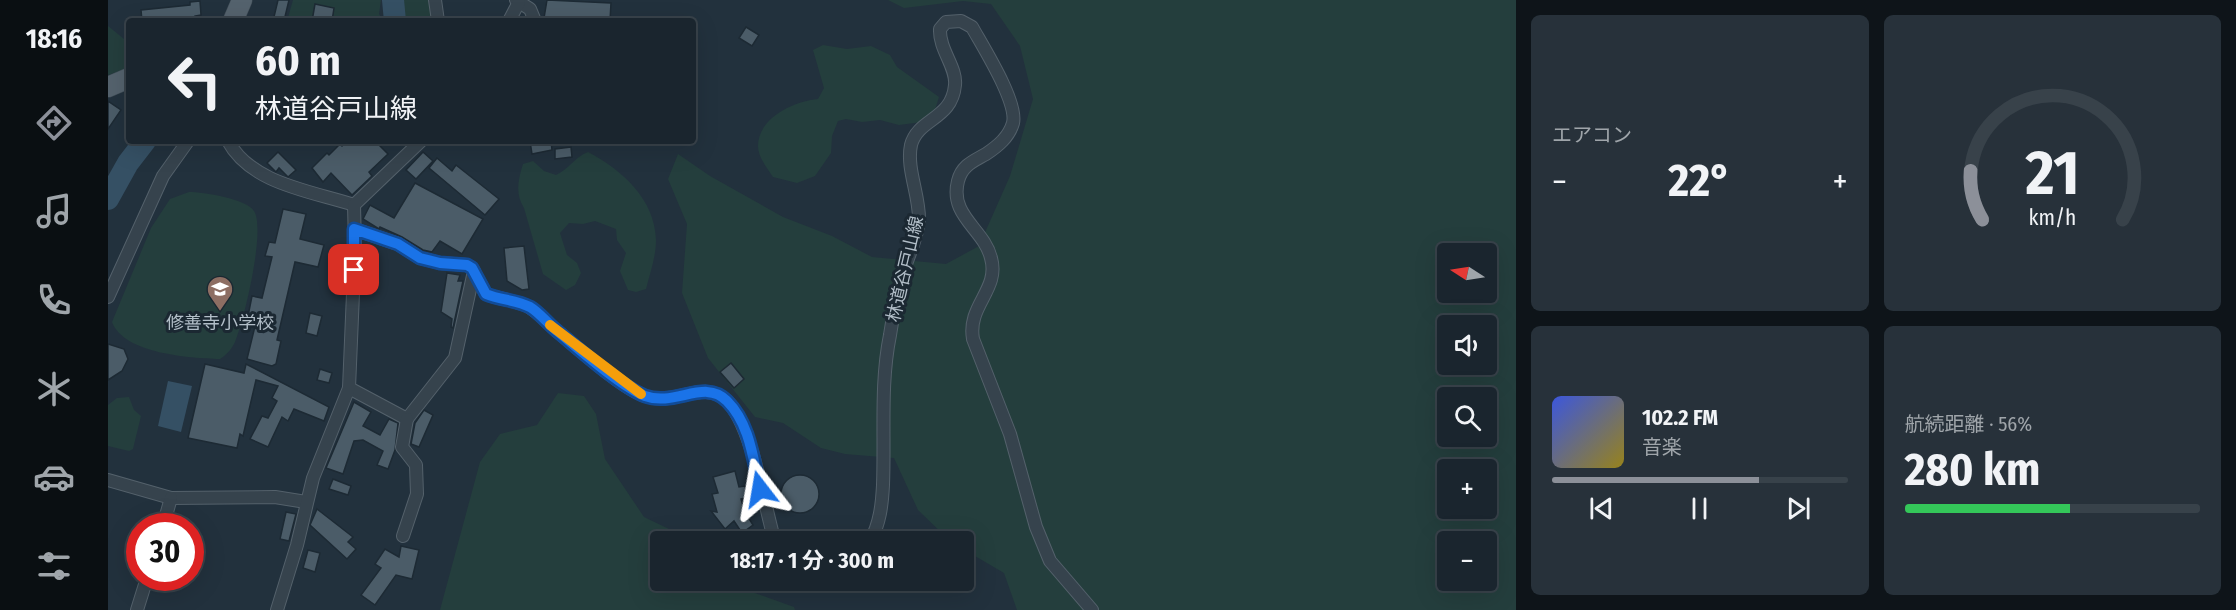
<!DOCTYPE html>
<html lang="ja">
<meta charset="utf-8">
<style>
body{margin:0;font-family:"Fira Sans Condensed","Noto Sans JP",sans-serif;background:#27313a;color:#f1f3f6;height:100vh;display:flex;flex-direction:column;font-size:22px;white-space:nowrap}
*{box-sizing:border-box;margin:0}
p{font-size:20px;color:#9fa5aa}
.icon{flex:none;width:33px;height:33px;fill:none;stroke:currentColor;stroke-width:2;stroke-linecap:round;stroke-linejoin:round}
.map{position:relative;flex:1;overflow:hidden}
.side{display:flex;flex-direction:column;gap:15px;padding:15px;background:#0e1419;width:720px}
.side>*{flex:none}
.hud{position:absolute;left:18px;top:18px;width:570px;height:126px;border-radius:6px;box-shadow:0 6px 24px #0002,0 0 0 2px #38424a;background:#1a252e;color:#f1f3f6;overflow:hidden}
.needle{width:39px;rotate:282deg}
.controls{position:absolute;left:1329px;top:243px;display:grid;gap:12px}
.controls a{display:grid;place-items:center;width:60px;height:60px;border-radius:6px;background:#1a252e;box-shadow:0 6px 24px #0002,0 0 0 2px #38424a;font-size:30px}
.speed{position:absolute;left:18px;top:513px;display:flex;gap:12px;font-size:30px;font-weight:700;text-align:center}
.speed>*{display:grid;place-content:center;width:78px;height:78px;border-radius:50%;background:#1a252e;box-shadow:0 6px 24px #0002,0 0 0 2px #38424a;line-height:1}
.speed .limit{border:9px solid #d22;background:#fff;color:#111}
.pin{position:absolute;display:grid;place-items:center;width:51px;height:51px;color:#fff;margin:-26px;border-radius:12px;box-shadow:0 3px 9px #0006}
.me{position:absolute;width:66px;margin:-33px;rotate:346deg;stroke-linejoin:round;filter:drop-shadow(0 0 4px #0008)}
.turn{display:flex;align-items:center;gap:21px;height:126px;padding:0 30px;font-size:27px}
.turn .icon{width:78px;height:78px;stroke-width:2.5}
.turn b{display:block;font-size:42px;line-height:51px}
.big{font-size:45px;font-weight:700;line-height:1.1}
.side .widget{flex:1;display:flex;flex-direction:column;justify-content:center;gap:9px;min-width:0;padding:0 21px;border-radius:9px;background:#27313a}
.side .dial{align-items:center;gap:0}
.dial svg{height:156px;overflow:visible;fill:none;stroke:#38424a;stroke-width:7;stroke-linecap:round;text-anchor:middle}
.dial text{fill:#f1f3f6;stroke:none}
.song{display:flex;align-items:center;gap:18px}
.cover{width:72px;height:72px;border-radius:9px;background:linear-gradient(135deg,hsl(230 70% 55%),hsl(50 70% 35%))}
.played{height:6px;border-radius:3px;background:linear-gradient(90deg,#8c9099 70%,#38424a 70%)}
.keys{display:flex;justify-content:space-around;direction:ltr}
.heat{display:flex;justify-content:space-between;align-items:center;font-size:33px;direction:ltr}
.charge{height:9px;border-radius:4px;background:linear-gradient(90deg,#34c759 56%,#38424a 0)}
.side .tiles{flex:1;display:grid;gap:15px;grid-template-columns:repeat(2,1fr)}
.trip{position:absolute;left:542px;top:531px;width:324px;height:60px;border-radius:6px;background:#1a252e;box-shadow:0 6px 24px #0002,0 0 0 2px #38424a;font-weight:700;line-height:60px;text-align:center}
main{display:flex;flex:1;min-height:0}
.menu{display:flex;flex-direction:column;width:108px;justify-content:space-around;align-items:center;background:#0a0f12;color:#9fa5aa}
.menu .icon{width:42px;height:42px}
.menu .current{color:#8c9099}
.menu b{font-size:27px;color:#f1f3f6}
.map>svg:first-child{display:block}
.green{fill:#243e3d;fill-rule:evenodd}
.water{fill:#355064}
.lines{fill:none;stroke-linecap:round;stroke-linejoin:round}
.river{stroke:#355064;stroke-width:22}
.building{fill:#4b5c68;stroke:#1d2a34;stroke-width:1.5}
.minor-casing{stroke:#54616b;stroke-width:14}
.primary-casing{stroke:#3f4c56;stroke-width:21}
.minor{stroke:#36434d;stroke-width:12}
.primary{stroke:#54626d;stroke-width:20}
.route-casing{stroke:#114b97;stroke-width:15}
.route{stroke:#1a73e8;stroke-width:10}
.slow{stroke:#f59e0b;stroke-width:10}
.labels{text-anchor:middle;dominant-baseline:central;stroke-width:6;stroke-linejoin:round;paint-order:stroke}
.street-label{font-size:18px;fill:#b2bec8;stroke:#1b2832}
.poi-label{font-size:18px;fill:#b2bec8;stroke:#1b2832}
</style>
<main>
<nav class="menu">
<b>18:16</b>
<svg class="icon current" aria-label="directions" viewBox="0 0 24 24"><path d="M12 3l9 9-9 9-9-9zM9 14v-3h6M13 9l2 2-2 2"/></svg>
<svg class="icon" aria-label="music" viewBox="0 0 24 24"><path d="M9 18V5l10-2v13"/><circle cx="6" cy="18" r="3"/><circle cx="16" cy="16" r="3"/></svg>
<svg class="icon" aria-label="phone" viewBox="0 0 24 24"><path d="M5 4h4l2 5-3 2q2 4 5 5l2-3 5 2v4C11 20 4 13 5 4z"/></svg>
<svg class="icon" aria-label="climate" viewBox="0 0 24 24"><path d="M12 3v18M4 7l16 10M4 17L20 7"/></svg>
<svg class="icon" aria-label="car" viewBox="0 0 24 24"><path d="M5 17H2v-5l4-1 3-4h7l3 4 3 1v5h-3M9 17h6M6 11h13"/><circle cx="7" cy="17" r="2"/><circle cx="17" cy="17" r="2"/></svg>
<svg class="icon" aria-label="filters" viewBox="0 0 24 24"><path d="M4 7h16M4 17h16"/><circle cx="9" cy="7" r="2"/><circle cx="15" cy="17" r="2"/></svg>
</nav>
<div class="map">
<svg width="1408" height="610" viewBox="0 0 1408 610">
<rect width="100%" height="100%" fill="#22313d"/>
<g class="green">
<path d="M185,0H273L271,14L275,21H179Z"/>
<path d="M293,0H322L324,21H297Z"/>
<path d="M780,0H1408V610H909L896,573L855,549V542L842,541L810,510L786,458L737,454L713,448L675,423L647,417L600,358L574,293L579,224L560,179L570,154L602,176L675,217L724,236L764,257L838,264L871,246L902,176L925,99L912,46L883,4L855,1L796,8ZM1340,254H1378V292H1340ZM1340,326H1378V364H1340ZM1340,398H1378V436H1340ZM1340,470H1378V508H1340ZM1340,542H1378V580H1340Z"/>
<path d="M0,26L16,39L21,40V68L0,75Z"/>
<path d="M715,45L739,49L763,46L782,55L789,67L831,97L826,113L814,122L791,125L772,120L754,122L738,119L730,121L724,136L723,153L707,176L689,183L665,177C659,168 650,157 650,146C650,118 686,101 710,99L716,88L705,50Z"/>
<path d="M480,152C514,170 547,199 548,240C548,257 542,273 538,289L528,292L520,290L512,271L518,253L509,240L508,229L487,221L475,224L461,223L452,233L459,255L469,263L473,273L467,285L458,290L435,274L416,208C407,194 410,180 415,164L425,161L436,171L448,175C461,169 468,156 480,152Z"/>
<path d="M81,192C95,192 139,199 146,211C158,229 136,321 127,342C124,349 118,355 112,359C82,358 16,354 4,322L43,228L62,199Z"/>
<path d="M450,393L476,396L488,414L497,459L536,517L586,541L552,542V580L638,581L644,592L686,607L687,610H332L372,462L392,434L429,425Z"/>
<path d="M21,397L26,410L33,416L25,449L21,451L0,446V405L9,398Z"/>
</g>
<path class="water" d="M60,381L84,386L73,432L50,426Z"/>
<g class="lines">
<g class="river">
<path d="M285,0L287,21"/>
<path d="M0,199L20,163L37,141"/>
</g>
</g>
<g class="building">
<path d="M170,0H181L176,21H165Z"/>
<path d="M439,0L503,3L502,21L436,18Z"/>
<path d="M92,1L93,15L87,16L88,21H34L33,10L82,5V2Z"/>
<path d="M207,4L226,8L224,21H204Z"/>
<path d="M638,27L651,35L644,46L631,38Z"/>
<path d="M0,101L13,110L0,129Z"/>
<path d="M240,141H267L280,154L261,172L264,176L244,195L223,173L215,182L204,168L219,153L221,155L232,144L234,146Z"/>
<path d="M422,141H443L444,150L424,154Z"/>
<path d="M463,147L464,157L447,159V149Z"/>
<path d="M170,152L188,170L180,177L171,168L168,172L159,163Z"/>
<path d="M315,152L325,161L308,179L298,170Z"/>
<path d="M329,158L344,171L348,165L391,199L377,215L321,168Z"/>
<path d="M307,183L375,219L354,254L332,241L324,252L315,250L294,237L272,227L271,229L255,219L262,205L286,218Z"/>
<path d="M175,209L198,214L192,239L216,245L210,267L187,262L169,340L173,341L168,364L164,366L139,359L149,318L140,316L144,296L154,298L164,257L157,256L161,242L167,243Z"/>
<path d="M416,246L421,289L414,290L399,281L396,248Z"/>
<path d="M339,273L352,275L350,281H355L345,328L343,327L344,319L333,312Z"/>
<path d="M202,313L214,316L209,336L198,333Z"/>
<path d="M0,344L16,349L20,359L14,371L0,380Z"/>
<path d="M623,363L636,379L626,388L612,372Z"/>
<path d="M97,364L136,373L138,364L221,407L216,421L186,409L180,421L174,417L160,447L142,439L154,416L160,418L169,401L164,398L170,386L148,380L135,436L132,434L129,448L80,438Z"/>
<path d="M212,369L224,373L221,383L209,380Z"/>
<path d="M246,402L263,412L255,426L272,435L281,419L290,423L287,450L280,469L269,465L275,451L255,440L246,441L235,474L218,468Z"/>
<path d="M316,410L325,415L311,447L303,444L307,423Z"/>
<path d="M627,471L631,487L637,486L641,497L633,499L637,512L645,525L634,533L626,521L617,529L603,511L609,512L604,494L610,493L605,477Z"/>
<circle cx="692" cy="494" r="19"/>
<path d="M225,479L243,486L240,495L221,489Z"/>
<path d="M209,509L245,537L240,542L248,549L239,559L202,525Z"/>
<path d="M178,512L188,514L181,541L172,539Z"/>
<path d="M293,546L311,550L304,579L288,575L267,605L253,595L273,568L267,564L277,549L291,557Z"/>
<path d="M200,550L212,553L207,572L195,568Z"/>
</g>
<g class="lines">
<g class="minor-casing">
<g id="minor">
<path d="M327,0L330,21"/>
<path d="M408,0L422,9L427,21"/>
<path d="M401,21L411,2"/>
<path d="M120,141C143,184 203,191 246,205"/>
<path d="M246,229L290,244L312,258L332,263L359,265L364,268L378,294C392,300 409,300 421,307C432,313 440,324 449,331C471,349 512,387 537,396C567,407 596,378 619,401C644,425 656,505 667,542"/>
<path d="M0,297L55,176L80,141"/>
<path d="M241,388L299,419L347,358L366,271"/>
<path d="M0,480L63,498L167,497L198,502"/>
<path d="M55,526L63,498"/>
<path d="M295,536L309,494L308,465L294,447L299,419"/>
<path d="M762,542C772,523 774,505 775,485C777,435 772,384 782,335C785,315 789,293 795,273C800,256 809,239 811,221C812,196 798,169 803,145C810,118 844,120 847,85C849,67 831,50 832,29L838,22L853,21L864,27C875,47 910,102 905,123C901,137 890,146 878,154C866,161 854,165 850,181C841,216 876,229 883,258C892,290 859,305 865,339L902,434L928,527L942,561L984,610"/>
<path d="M29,610L39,578"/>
<path d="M169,610L189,545L205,478L241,388L247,246L246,205L313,141"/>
</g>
</g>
<g class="primary-casing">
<g id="primary">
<path d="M125,21L134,0"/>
<path d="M0,87L21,78"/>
</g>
</g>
<use href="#minor" class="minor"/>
<use href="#primary" class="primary"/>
</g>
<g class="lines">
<g class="route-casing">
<path id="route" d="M246,270V229L290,244L312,258L332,263L359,265L364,268L378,294C392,300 409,300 422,307C432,313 440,324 449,331C471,349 513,387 537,396C567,407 597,378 619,401C642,424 645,459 652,489"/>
</g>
<use href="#route" class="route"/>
<path class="slow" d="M442,325L533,394"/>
</g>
<defs>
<g id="school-pin" transform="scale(1.35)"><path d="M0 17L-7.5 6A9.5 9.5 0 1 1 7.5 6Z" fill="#8d6e63" stroke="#1b2832"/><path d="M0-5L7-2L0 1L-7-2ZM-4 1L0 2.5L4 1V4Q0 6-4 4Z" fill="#fff"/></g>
</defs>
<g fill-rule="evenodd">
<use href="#school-pin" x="112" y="289"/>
</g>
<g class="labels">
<g class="street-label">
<text transform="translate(797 269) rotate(-77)">林道谷戸山線</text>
</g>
<g class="poi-label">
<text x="112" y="323">修善寺小学校</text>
</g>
</g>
</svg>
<div class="controls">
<a><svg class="needle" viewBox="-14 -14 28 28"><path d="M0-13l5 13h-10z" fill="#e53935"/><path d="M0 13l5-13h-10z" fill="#9fa5aa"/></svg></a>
<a><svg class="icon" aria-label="sound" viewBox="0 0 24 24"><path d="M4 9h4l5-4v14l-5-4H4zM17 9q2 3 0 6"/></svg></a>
<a><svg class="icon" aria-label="search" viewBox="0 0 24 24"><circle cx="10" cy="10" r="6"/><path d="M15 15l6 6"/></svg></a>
<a>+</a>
<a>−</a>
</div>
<div class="speed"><div class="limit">30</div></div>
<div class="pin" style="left:246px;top:270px;background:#d93025"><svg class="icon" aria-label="arrive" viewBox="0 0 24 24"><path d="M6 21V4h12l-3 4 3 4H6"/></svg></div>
<svg class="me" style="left:652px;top:489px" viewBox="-20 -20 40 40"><path d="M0-17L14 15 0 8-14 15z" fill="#1a73e8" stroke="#fff" stroke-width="4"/></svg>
<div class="trip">18:17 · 1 分 · 300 m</div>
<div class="hud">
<div class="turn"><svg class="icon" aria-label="left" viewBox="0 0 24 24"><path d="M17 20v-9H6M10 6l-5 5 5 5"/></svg><div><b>60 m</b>林道谷戸山線</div></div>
</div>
</div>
<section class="side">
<div class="tiles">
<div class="widget"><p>エアコン</p>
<div class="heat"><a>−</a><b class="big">22°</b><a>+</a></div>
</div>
<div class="widget dial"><svg viewBox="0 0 100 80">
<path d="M14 69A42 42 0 1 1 86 69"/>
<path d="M14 69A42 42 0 0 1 8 44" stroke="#8c9099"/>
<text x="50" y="56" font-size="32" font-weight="700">21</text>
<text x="50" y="72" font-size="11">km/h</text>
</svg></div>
<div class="widget">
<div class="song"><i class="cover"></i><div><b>102.2 FM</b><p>音楽</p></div></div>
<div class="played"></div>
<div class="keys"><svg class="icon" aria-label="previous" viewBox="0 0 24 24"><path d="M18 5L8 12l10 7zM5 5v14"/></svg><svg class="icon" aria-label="pause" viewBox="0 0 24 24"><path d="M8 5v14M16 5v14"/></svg><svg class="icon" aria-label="next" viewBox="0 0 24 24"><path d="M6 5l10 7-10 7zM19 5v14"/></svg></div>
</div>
<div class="widget"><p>航続距離 · 56%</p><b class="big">280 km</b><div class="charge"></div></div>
</div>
</section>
</main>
